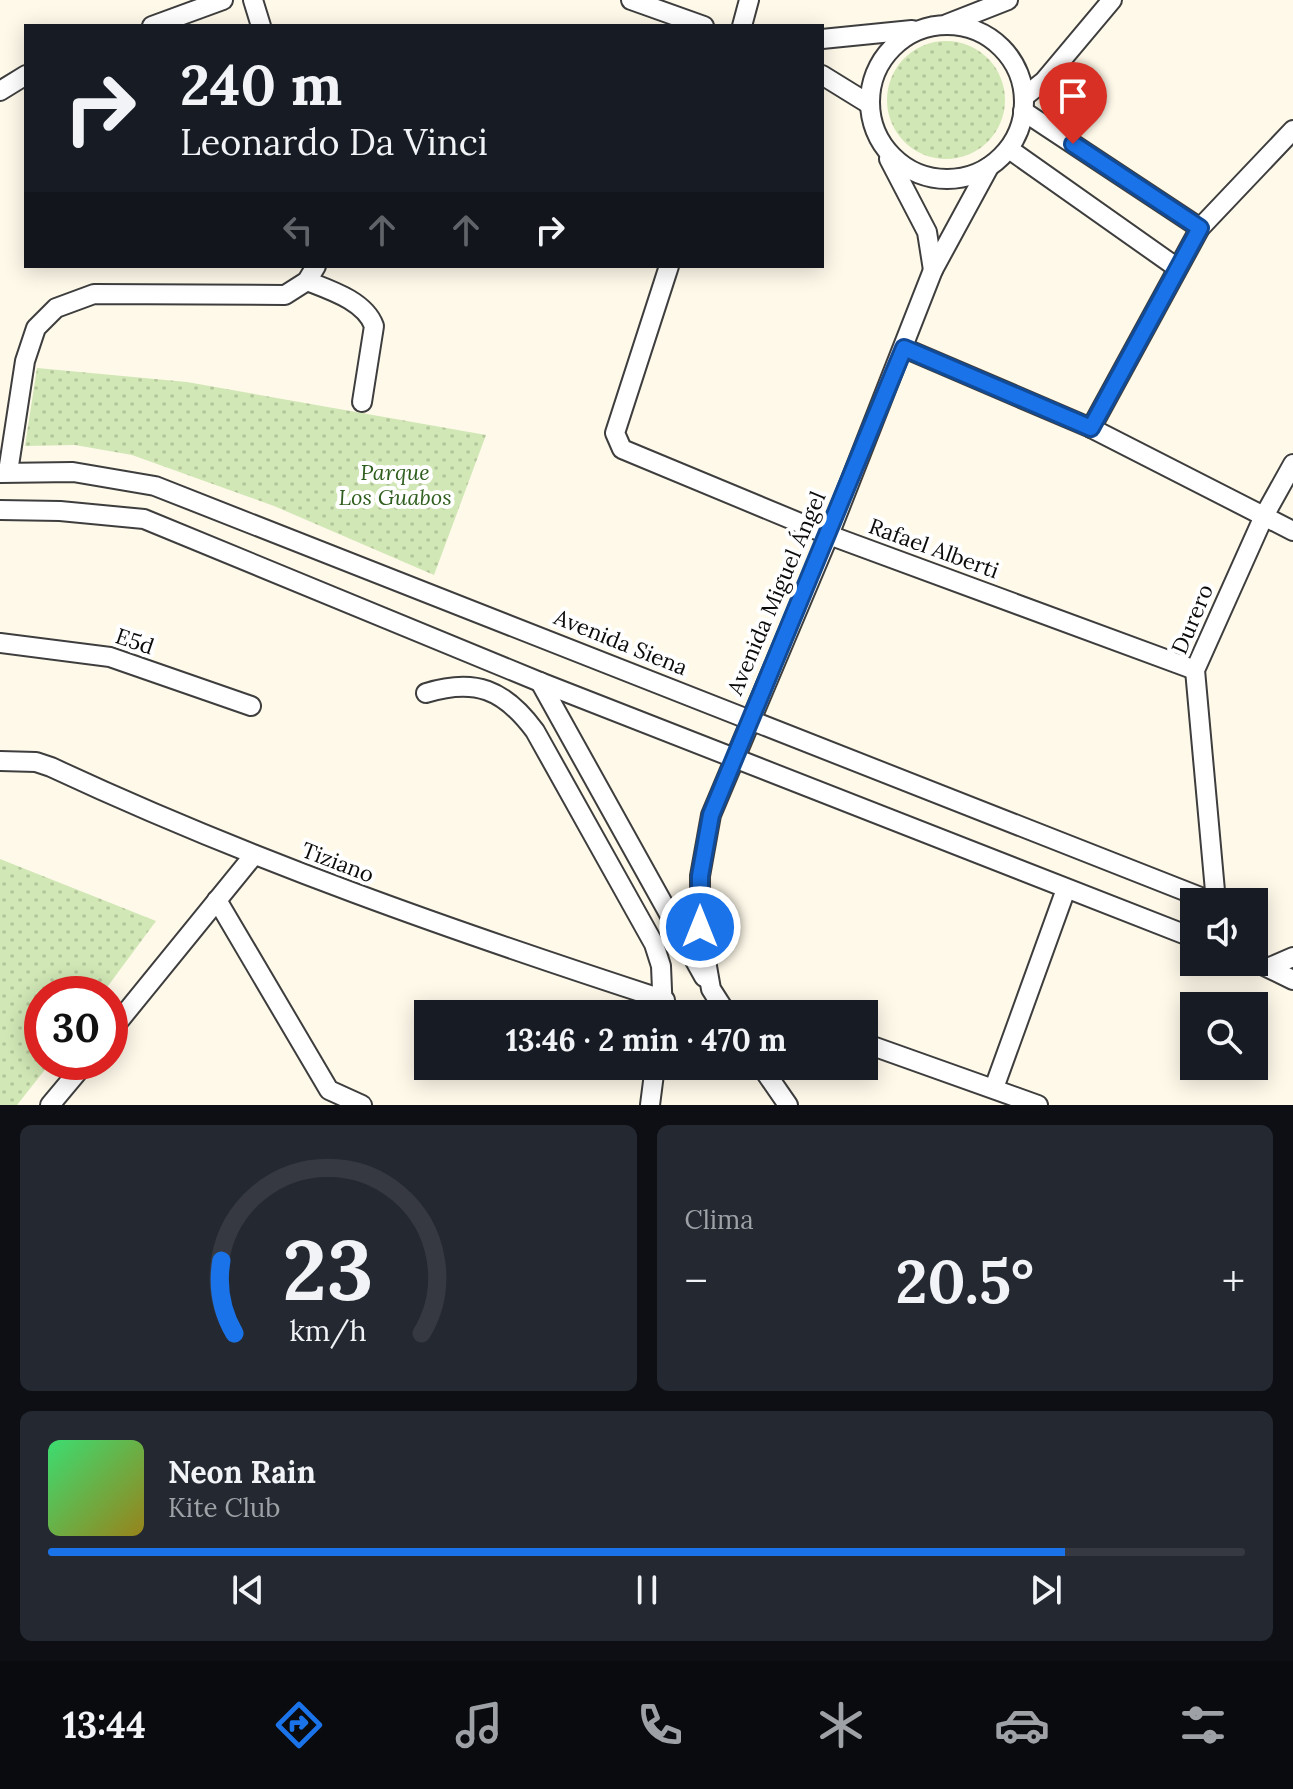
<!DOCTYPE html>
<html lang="es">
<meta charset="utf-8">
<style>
body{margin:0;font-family:Lora,serif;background:#242831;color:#f1f3f6;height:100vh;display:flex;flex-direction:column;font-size:30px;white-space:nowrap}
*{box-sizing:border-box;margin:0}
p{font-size:26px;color:#9ea1a6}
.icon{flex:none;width:44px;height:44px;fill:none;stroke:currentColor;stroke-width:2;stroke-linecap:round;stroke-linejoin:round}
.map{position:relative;height:1105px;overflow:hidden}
.side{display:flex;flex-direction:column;gap:20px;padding:20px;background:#0d0f14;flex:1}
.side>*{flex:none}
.guide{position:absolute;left:24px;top:24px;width:800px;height:244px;border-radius:0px;box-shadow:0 4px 20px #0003;background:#171b24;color:#f1f3f6;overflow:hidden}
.buttons{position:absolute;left:1180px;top:888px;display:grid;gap:16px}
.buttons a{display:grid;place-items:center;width:88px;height:88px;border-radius:0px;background:#171b24;box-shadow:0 4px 20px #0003;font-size:40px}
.speed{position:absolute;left:24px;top:976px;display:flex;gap:16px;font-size:40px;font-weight:700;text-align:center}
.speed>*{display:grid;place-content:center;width:104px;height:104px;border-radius:50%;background:#171b24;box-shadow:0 4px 20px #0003;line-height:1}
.speed .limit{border:12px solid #d22;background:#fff;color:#111}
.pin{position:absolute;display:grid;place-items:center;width:68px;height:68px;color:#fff;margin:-82px -34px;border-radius:50% 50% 50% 0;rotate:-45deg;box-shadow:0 0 8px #0007}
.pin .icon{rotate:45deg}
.me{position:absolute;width:88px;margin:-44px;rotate:0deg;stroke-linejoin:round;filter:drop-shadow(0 0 6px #0008)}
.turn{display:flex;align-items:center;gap:28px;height:168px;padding:0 24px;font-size:36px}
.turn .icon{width:104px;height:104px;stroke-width:2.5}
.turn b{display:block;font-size:56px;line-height:68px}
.lanes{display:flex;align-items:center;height:76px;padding:0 24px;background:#0003;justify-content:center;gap:40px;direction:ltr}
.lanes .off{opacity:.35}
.big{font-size:60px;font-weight:800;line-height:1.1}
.side .tile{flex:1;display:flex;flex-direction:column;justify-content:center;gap:12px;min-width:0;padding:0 28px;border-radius:12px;background:#242831}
.side .dial{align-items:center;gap:0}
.dial svg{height:208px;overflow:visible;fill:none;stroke:#363941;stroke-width:7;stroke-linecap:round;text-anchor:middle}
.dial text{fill:#f1f3f6;stroke:none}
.song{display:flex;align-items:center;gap:24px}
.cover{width:96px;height:96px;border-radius:12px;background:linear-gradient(135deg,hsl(140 70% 55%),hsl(50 70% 35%))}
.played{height:8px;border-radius:4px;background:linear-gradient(90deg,#1a73e8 85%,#363941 85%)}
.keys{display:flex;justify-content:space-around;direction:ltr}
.heat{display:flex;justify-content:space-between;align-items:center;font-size:44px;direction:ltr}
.side .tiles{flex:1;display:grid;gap:20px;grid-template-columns:1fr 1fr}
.tile:last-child{grid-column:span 2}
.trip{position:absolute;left:414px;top:1000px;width:464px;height:80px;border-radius:0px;background:#171b24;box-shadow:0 4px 20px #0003;font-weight:800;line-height:80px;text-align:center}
.menu{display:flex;height:128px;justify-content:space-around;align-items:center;background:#090b0e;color:#9ea1a6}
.menu .icon{width:56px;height:56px}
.menu .active{color:#1a73e8}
.menu b{font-size:36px;color:#f1f3f6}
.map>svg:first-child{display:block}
.park{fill:url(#park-dots)}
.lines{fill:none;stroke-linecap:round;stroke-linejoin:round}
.minor-casing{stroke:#3e3e3e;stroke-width:22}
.minor{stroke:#fff;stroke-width:18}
.route-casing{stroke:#114b97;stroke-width:20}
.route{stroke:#1a73e8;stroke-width:14}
.labels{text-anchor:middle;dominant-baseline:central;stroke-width:8;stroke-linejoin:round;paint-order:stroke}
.park-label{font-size:22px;font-style:italic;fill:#2f5f1e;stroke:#fff}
.street-label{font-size:22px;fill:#0b0b0b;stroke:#fff}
</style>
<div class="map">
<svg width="1293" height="1105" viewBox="0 0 1293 1105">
<defs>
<pattern id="park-dots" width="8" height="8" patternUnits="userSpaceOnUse" patternTransform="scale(2)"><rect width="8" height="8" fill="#d1e7b5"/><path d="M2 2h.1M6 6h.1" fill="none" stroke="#b2c59a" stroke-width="1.8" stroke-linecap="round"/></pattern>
</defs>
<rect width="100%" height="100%" fill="#fef9e9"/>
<g class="park">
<circle cx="946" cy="100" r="59"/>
<path d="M37,368L187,382L486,435L434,575L274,506L132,455L75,445L25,446Z"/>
<path d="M0,859L156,921L102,994H42V1062H51L17,1105H0Z"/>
</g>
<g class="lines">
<g class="minor-casing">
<g id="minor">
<path d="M253,0L261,26"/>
<path d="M631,0L704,26"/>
<path d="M947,24L1008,0"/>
<circle cx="947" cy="102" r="77"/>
<path d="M152,26L223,0"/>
<path d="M742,26L749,0"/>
<path d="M822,39L912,30"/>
<path d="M822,75L869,104"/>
<path d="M0,91L26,75"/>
<path d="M1024,97L1044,81L1112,0"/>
<path d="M1023,111L1200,228"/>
<path d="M1009,149L1176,267"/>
<path d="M889,159L927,232L933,270"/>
<path d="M669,266L615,433L622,449L829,535L1195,670"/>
<path d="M307,281C330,290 365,301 374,326L362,402"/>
<path d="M904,348L1091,428L1293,531"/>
<path d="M1091,428L1200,228L1293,130"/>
<path d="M8,472L25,361L36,328L56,308L94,294L285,295L307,281L316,266"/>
<path d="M0,473L73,472L155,486L1213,902"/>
<path d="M0,510L60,511L144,519L540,682L1194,938"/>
<path d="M0,643L110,657L251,706"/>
<path d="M540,682L704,977"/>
<path d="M426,693C475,678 504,689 535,731L654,944L661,966L663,1014"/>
<path d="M0,761L36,762L51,767C250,860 456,932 665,1000"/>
<path d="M217,900L329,1090L362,1105"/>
<path d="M1216,902L1195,670L1264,516L1293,464"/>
<path d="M1254,961L1293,980"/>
<path d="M1270,967L1293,957"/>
<path d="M727,1014L711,989L700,927V876L711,815L829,535L933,270L989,167"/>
<path d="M110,1032L254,855"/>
<path d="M864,1043L1038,1105"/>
<path d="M761,1066L788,1105"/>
<path d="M994,1088L1066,889"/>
<path d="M50,1105L86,1062"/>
<path d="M650,1105L655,1066"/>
</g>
</g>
<use href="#minor" class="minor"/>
</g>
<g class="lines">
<g class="route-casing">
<path id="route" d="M700,927V876L711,815L904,348L1091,428L1200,228L1073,144"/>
</g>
<use href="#route" class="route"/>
</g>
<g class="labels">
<g class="park-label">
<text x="395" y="472">Parque<tspan x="395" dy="25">Los Guabos</tspan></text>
</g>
<g class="street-label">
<text transform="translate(934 548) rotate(20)">Rafael Alberti</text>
<text transform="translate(776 593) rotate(-67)">Avenida Miguel Ángel</text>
<text transform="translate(1192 619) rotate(-67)">Durero</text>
<text transform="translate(135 641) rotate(19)">E5d</text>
<text transform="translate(621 642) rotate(22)">Avenida Siena</text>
<text transform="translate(338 862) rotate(21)">Tiziano</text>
</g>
</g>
</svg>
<div class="buttons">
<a><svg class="icon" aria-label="sound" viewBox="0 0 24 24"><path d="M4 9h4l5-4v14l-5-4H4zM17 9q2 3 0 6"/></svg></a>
<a><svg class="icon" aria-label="search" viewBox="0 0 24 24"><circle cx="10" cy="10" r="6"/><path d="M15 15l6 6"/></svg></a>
</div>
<div class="speed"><div class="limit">30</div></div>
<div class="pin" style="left:1073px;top:144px;background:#d93025"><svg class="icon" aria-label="arrive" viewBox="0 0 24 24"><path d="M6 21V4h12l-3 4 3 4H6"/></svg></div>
<svg class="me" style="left:700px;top:927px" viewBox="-20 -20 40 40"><circle r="17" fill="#1a73e8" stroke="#fff" stroke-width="3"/><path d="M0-11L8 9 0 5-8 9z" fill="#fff"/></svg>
<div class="trip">13:46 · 2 min · 470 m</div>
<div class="guide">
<div class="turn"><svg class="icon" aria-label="right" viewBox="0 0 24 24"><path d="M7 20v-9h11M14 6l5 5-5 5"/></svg><div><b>240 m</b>Leonardo Da Vinci</div></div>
<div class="lanes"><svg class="icon off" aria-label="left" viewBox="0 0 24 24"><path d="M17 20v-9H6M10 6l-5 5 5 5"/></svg><svg class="icon off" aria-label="ahead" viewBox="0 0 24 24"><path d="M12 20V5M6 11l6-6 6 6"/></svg><svg class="icon off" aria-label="ahead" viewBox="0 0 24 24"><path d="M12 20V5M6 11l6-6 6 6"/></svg><svg class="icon" aria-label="right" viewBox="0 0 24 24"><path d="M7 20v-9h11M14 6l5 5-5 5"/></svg></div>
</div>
</div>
<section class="side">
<div class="tiles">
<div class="tile dial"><svg viewBox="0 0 100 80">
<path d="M14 69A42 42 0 1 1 86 69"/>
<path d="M14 69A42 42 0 0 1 9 41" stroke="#1a73e8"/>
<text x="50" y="56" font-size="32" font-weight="700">23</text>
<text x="50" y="72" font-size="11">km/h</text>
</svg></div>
<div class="tile"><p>Clima</p>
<div class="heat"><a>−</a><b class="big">20.5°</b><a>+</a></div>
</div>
<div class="tile">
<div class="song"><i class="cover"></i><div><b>Neon Rain</b><p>Kite Club</p></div></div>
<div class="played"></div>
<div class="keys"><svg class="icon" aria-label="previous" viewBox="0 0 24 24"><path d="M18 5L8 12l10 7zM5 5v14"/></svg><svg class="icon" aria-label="pause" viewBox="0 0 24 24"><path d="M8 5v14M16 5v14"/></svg><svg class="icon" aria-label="next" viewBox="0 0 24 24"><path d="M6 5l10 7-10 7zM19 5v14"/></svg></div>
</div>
</div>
</section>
<nav class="menu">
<b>13:44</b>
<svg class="icon active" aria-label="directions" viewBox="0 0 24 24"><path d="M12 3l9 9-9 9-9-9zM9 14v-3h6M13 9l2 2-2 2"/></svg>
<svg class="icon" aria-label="music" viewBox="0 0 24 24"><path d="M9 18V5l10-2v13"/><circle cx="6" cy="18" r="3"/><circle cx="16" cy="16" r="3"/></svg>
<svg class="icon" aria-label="phone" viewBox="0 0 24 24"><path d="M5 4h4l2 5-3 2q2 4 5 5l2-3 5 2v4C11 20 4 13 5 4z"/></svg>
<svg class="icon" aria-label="climate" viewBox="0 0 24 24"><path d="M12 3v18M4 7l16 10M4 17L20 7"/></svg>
<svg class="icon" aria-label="car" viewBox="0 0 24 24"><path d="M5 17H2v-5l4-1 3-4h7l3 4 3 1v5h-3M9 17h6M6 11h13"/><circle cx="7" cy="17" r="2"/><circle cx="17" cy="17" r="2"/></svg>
<svg class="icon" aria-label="filters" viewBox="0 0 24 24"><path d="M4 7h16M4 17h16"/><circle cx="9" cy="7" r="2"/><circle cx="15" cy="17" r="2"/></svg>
</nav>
